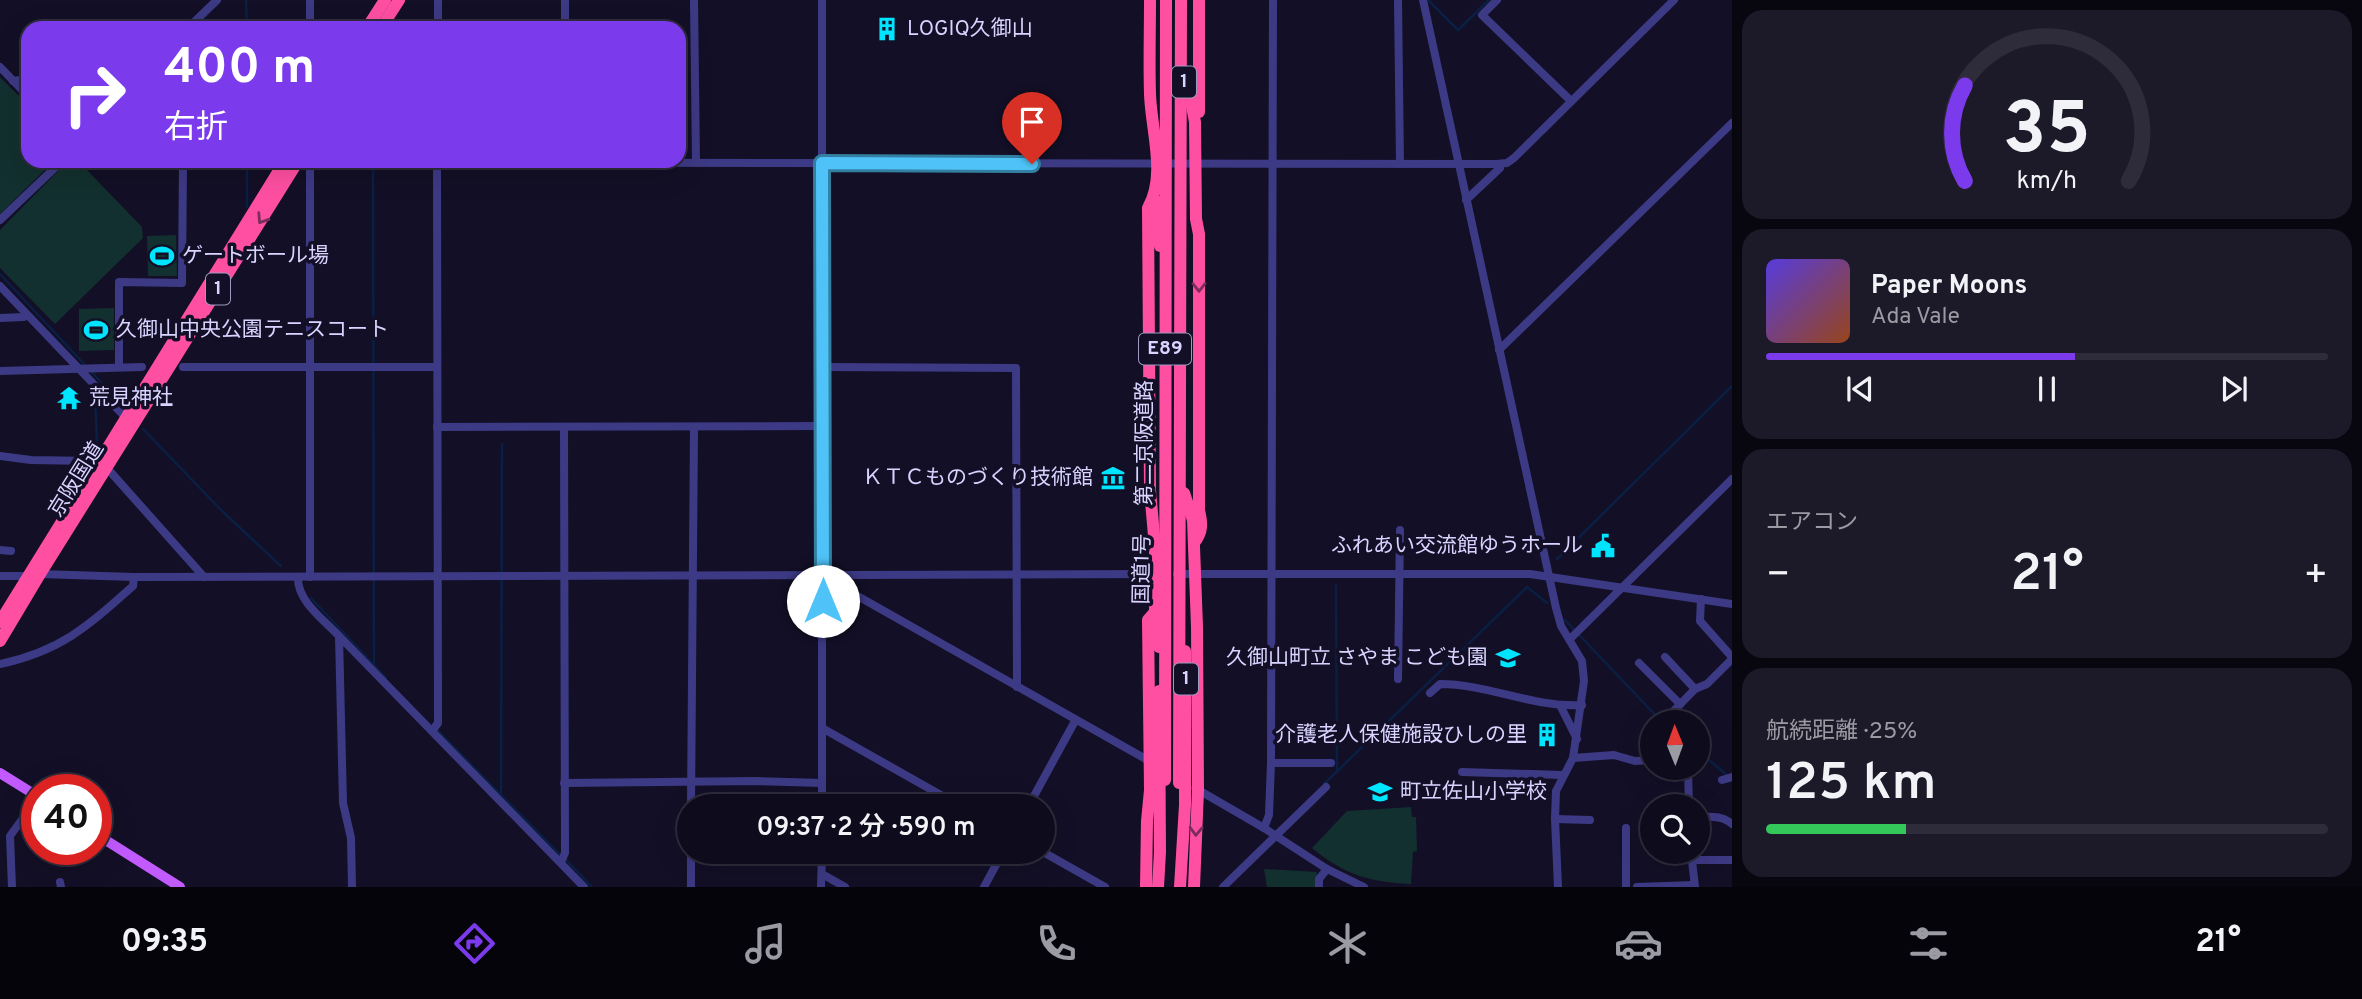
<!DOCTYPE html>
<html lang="ja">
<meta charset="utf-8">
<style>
body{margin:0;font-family:Overpass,"Noto Sans JP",sans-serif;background:#1c1929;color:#f1f3f6;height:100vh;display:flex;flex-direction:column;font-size:26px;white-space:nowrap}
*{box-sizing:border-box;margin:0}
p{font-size:23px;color:#9b9ba3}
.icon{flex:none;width:38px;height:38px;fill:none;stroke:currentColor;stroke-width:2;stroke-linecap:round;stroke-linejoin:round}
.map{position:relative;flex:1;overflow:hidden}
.drawer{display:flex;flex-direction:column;gap:10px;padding:10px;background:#08060f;width:630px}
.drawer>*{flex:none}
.guide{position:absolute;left:21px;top:21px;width:665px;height:147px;border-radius:21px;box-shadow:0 7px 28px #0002,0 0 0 2px #2e2b3b;background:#7c3aed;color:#fff;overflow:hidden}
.needle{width:46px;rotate:359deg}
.buttons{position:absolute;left:1640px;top:710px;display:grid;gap:14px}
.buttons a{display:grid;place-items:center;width:70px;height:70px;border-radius:50%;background:#0e0b1c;box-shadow:0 7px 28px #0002,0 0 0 2px #2e2b3b;font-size:35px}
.speed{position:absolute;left:21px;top:774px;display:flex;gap:14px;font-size:35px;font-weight:700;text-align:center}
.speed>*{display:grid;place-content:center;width:91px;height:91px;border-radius:50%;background:#0e0b1c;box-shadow:0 7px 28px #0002,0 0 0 2px #2e2b3b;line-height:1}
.speed .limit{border:10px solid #d22;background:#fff;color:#111}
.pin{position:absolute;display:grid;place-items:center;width:60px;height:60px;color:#fff;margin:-72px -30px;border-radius:50% 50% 50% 0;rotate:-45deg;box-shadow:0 0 7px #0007}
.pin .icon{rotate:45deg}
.me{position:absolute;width:77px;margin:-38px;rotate:0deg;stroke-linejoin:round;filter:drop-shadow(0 0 5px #0008)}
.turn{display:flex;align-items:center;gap:24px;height:147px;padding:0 28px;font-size:32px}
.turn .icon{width:91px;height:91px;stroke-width:2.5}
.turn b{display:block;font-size:49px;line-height:60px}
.big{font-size:52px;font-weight:600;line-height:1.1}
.drawer .card{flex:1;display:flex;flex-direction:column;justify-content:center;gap:10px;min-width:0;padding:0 24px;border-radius:21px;background:#1c1929}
.drawer .dial{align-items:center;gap:0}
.dial svg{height:182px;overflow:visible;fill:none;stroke:#2e2b3b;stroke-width:7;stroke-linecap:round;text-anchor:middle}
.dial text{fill:#f1f3f6;stroke:none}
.song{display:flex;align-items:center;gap:21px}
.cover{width:84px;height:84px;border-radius:10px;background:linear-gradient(135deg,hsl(250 70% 55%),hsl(20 70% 35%))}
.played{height:7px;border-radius:4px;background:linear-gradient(90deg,#7c3aed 55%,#2e2b3b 55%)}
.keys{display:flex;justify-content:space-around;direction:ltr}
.heat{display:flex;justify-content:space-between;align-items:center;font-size:38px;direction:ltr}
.charge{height:10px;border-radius:5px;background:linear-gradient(90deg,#34c759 25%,#2e2b3b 0)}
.trip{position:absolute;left:677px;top:794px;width:378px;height:70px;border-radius:35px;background:#0e0b1c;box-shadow:0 7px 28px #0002,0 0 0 2px #2e2b3b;font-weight:600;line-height:70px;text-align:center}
.tabs{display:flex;height:112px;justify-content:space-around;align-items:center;background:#06040b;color:#9b9ba3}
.tabs .icon{width:49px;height:49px}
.tabs .selected{color:#7c3aed}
.tabs b{font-size:32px;color:#f1f3f6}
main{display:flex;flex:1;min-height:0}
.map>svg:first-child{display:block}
.green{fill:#12302f}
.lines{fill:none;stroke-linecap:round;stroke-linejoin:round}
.stream{stroke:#0a1f44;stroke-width:2.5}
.minor{stroke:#3d3a85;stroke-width:8}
.major{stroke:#c25bff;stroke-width:10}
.highway{stroke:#ff4fa3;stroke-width:12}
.highway-bridge{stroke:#ff4fa3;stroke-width:12}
.oneway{stroke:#7d2c5e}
.route-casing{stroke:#337fa1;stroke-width:18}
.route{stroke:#4fc3f7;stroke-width:12}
.labels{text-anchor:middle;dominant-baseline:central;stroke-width:7;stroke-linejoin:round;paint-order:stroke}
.shield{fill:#130f26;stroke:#9e99be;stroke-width:2}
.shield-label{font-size:19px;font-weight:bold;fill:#d9d4ff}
.poi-label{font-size:21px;fill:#d9d4ff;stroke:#130f26;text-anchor:start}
.street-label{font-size:21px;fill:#d9d4ff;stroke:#130f26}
</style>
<main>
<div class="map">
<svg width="1732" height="887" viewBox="0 0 1732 887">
<rect width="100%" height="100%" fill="#130f26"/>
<g class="green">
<path d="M0,77L28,105V161H54L0,214Z"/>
<path d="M64,165L84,167L142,227L143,238L55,324L0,268V230Z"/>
<path d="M176,235L177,276H148L147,236Z"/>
<path d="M114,308V350L79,351V309Z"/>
<path d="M1411,807L1412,817H1416L1417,851L1413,852L1411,884C1369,882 1345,875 1312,848L1347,811Z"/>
<path d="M1264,869L1317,872L1316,887H1267Z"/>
</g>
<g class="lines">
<g class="stream">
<path d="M246,0L247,28"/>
<path d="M1429,1L1458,30L1489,0"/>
<path d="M373,164L374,666"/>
<path d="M247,165V207"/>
<path d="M0,274L85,365"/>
<path d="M90,370L121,404"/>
<path d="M95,391L97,447"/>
<path d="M143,429L223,512L281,566"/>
<path d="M1557,559L1732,386"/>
<path d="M1336,585L1337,771"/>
<path d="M311,598L386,678"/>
<path d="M1565,620L1661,721"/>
<path d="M437,730L560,855"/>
<path d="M1698,751L1727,775"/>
<path d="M1324,784L1527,587L1547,603"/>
<path d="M501,794L502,444"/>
<path d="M565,859L592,887"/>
</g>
<g class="minor">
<path d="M694,0L696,163"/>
<path d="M1398,0L1400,164"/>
<path d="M1423,0L1556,608L1561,626L1582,661L1584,681L1573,758L1556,791L1555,819L1558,887"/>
<path d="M1497,0L1482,15L1570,100"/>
<path d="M188,28L217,0"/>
<path d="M310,28V0"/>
<path d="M438,28V0"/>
<path d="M565,28V0"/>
<path d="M0,67L28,96"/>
<path d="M13,81L28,79"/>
<path d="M183,162L1496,164L1507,163L1514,158L1674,0"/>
<path d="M1466,200L1500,168"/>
<path d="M0,220L62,161"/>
<path d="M0,286L126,418"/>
<path d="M0,318L24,317L27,315"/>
<path d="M1499,350L1732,123"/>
<path d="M119,367V282L182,283L183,161"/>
<path d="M183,367H437"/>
<path d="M822,367L1016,368L1017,687"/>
<path d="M0,371L142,367"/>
<path d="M437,427L822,426"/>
<path d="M0,456L31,460L90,461L97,465"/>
<path d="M107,468L204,577"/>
<path d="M0,550L11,551"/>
<path d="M40,574L134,577L1157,574"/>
<path d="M1177,574H1530L1732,604"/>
<path d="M0,576H29"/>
<path d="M298,577C297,601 323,619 339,636L343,803L351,838L352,887"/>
<path d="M310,577V162"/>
<path d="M824,577L1151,762"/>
<path d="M1701,599L1700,621L1732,657"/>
<path d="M339,636L584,887"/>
<path d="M1570,639L1732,479"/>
<path d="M1665,657L1695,689"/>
<path d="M1639,663L1680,704"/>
<path d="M0,664C61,651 88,626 133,586L134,577"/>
<path d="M1398,679L1400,530"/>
<path d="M1430,693L1440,684C1488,684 1534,708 1582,705"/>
<path d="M1560,705L1577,739"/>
<path d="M1662,723L1695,689L1707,684L1732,659"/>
<path d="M822,728L962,807"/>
<path d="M432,731L438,723L437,161"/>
<path d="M1573,758L1614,755L1635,761L1652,760"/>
<path d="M1271,763H1331"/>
<path d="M1688,768L1689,807"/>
<path d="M1462,772L1563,775"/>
<path d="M1722,780L1732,777"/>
<path d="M564,783L756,781L822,783"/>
<path d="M1195,788L1264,828L1327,869L1364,887"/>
<path d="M691,807L694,427"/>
<path d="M822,807V0"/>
<path d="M1028,807L1075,721"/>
<path d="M1698,817C1710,817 1722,815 1732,824"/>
<path d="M1555,819L1590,820"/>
<path d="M1264,828L1269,815L1271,763L1273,0"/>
<path d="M1626,828V887"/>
<path d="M1043,852L1105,887"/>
<path d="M1691,852L1695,887"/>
<path d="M1691,860H1732"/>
<path d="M561,862L565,853L564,427"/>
<path d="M822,874L845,887"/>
<path d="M60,882L61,887"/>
<path d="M12,887L10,836L37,799"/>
<path d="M691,887V852"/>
<path d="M821,887L822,852"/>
<path d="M984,887L1003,852"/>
<path d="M1223,887L1326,787"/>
<path d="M1319,887V879L1327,869"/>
<path d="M1637,887L1694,885"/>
</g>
<g class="major">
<path d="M0,773L37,796"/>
<path d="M96,834L180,887"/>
</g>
<g class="highway">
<path d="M367,28L385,0"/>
<path d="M381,28L399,0"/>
<path d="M1184,96L1191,101L1195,122L1196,219L1199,234V510C1202,523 1203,532 1194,543"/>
<path d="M1199,112V0"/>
<path d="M1160,246V202"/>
<path d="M1184,493L1193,520L1197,627L1198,790L1194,887"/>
<path d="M1155,612L1159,647"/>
<path d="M0,622L285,161"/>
<path d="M0,641L40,574L298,161"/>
<path d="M1146,887L1147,821L1150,790L1148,620L1155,612V547L1150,490L1148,208C1167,175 1151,130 1150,94C1149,63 1150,31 1150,0"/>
<path d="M1158,887L1160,852L1159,691"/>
<path d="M1180,887L1185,805V651"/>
</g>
<g class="highway-bridge">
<path d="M1165,780L1166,0"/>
<path d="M1179,783L1181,0"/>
</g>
</g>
<defs><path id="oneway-chevron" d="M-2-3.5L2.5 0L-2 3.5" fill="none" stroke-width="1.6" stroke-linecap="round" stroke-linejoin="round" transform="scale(1.75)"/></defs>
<g class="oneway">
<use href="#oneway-chevron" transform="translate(262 219) rotate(123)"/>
<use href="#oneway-chevron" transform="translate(1199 287) rotate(90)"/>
<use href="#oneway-chevron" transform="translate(1196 831) rotate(92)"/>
</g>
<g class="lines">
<g class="route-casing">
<path id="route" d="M823,601L822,163L1032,164"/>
</g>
<use href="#route" class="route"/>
</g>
<defs>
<g id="building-bare" transform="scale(1.89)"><path d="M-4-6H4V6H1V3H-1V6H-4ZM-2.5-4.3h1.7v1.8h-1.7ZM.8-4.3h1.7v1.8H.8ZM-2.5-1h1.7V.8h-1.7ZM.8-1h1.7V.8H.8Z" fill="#00e5ff" stroke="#130f26" stroke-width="2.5" paint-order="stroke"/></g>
<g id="stadium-bare" transform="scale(1.89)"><path d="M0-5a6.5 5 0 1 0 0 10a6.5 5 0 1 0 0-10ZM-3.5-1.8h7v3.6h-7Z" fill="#00e5ff" stroke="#130f26" stroke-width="2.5" paint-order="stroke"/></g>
<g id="temple-bare" transform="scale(1.89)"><path d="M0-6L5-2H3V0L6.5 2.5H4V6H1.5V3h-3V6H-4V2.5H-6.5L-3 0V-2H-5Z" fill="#00e5ff" stroke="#130f26" stroke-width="2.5" paint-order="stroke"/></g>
<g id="museum-bare" transform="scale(1.89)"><path d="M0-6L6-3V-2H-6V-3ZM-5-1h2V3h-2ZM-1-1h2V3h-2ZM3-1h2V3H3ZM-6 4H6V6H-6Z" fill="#00e5ff" stroke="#130f26" stroke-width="2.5" paint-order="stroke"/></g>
<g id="civic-bare" transform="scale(1.89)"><path d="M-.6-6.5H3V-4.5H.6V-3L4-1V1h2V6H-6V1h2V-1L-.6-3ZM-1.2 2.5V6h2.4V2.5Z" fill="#00e5ff" stroke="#130f26" stroke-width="2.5" paint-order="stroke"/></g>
<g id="school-bare" transform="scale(1.89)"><path d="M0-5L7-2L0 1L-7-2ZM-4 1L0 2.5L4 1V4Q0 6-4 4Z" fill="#00e5ff" stroke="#130f26" stroke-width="2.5" paint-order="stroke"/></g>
</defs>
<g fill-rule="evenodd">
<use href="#building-bare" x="887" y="29"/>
<use href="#stadium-bare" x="162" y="256"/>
<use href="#stadium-bare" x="96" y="330"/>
<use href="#temple-bare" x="69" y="398"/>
<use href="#museum-bare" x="1113" y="478"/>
<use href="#civic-bare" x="1603" y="546"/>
<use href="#school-bare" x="1508" y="658"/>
<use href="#building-bare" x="1547" y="735"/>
<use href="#school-bare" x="1380" y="792"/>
</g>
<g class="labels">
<g class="shield">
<rect x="1172" y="66.5" width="24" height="31" rx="5"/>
<rect x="206" y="273.5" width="24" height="31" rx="5"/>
<rect x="1139" y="333.5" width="52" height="31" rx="5"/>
<rect x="1174" y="663.5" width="24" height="31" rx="5"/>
</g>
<g class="shield-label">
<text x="1184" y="82">1</text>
<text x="218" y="289">1</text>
<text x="1165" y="349">E89</text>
<text x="1186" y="679">1</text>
</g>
<g class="poi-label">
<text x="907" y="29">LOGIQ久御山</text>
<text x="182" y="256">ゲートボール場</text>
<text x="116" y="330">久御山中央公園テニスコート</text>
<text x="89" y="398">荒見神社</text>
<text x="1093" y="478" text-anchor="end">ＫＴＣものづくり技術館</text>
<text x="1583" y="546" text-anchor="end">ふれあい交流館ゆうホール</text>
<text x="1488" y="658" text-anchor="end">久御山町立 さやま こども園</text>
<text x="1527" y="735" text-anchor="end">介護老人保健施設ひしの里</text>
<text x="1400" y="792">町立佐山小学校</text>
</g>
<g class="street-label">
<text transform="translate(1145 443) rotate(-90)">第二京阪道路</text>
<text transform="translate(77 480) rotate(-58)">京阪国道</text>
<text transform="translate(1143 569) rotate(-89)">国道1号</text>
</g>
</g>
</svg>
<div class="buttons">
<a><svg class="needle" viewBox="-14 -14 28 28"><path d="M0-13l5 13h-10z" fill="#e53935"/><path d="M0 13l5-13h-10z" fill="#9b9ba3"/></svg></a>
<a><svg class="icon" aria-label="search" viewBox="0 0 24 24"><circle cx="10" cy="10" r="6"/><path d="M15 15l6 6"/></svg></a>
</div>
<div class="speed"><div class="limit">40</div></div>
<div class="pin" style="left:1032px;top:164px;background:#d93025"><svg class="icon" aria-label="arrive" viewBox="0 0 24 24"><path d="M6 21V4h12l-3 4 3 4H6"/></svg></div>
<svg class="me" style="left:823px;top:601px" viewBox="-20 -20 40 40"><circle r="19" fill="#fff"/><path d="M0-13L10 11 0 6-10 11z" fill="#4fc3f7"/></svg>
<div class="trip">09:37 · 2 分 · 590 m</div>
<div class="guide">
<div class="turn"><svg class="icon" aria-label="right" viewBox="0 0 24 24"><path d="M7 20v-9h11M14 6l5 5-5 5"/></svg><div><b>400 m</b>右折</div></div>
</div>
</div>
<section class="drawer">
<div class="card dial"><svg viewBox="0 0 100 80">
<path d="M14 69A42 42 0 1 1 86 69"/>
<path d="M14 69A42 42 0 0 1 14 27" stroke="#7c3aed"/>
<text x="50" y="56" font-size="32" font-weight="700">35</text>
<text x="50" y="72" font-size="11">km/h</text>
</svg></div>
<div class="card">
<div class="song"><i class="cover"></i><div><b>Paper Moons</b><p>Ada Vale</p></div></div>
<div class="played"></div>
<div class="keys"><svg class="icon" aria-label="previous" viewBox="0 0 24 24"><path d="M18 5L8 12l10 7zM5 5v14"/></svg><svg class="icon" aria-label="pause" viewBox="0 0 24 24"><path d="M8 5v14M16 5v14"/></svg><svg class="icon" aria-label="next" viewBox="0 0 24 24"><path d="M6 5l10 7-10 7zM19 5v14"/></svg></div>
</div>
<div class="card"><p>エアコン</p>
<div class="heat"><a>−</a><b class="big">21°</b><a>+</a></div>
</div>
<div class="card"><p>航続距離 · 25%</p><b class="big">125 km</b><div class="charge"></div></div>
</section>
</main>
<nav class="tabs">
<b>09:35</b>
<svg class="icon selected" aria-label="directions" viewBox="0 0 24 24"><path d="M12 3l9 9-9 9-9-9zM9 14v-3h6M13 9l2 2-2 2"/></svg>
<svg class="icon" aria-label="music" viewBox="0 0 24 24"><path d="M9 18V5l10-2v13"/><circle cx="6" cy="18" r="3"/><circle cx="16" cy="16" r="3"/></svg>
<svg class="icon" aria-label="phone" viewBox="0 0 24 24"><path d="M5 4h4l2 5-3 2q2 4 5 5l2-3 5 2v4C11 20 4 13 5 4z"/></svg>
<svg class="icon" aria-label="climate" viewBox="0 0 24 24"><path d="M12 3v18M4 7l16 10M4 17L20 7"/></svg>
<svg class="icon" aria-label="car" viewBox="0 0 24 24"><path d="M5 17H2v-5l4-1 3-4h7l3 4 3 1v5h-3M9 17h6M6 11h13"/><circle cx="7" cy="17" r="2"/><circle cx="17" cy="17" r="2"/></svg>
<svg class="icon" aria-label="filters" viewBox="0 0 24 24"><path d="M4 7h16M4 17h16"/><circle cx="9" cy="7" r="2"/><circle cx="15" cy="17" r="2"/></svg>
<b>21°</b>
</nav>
